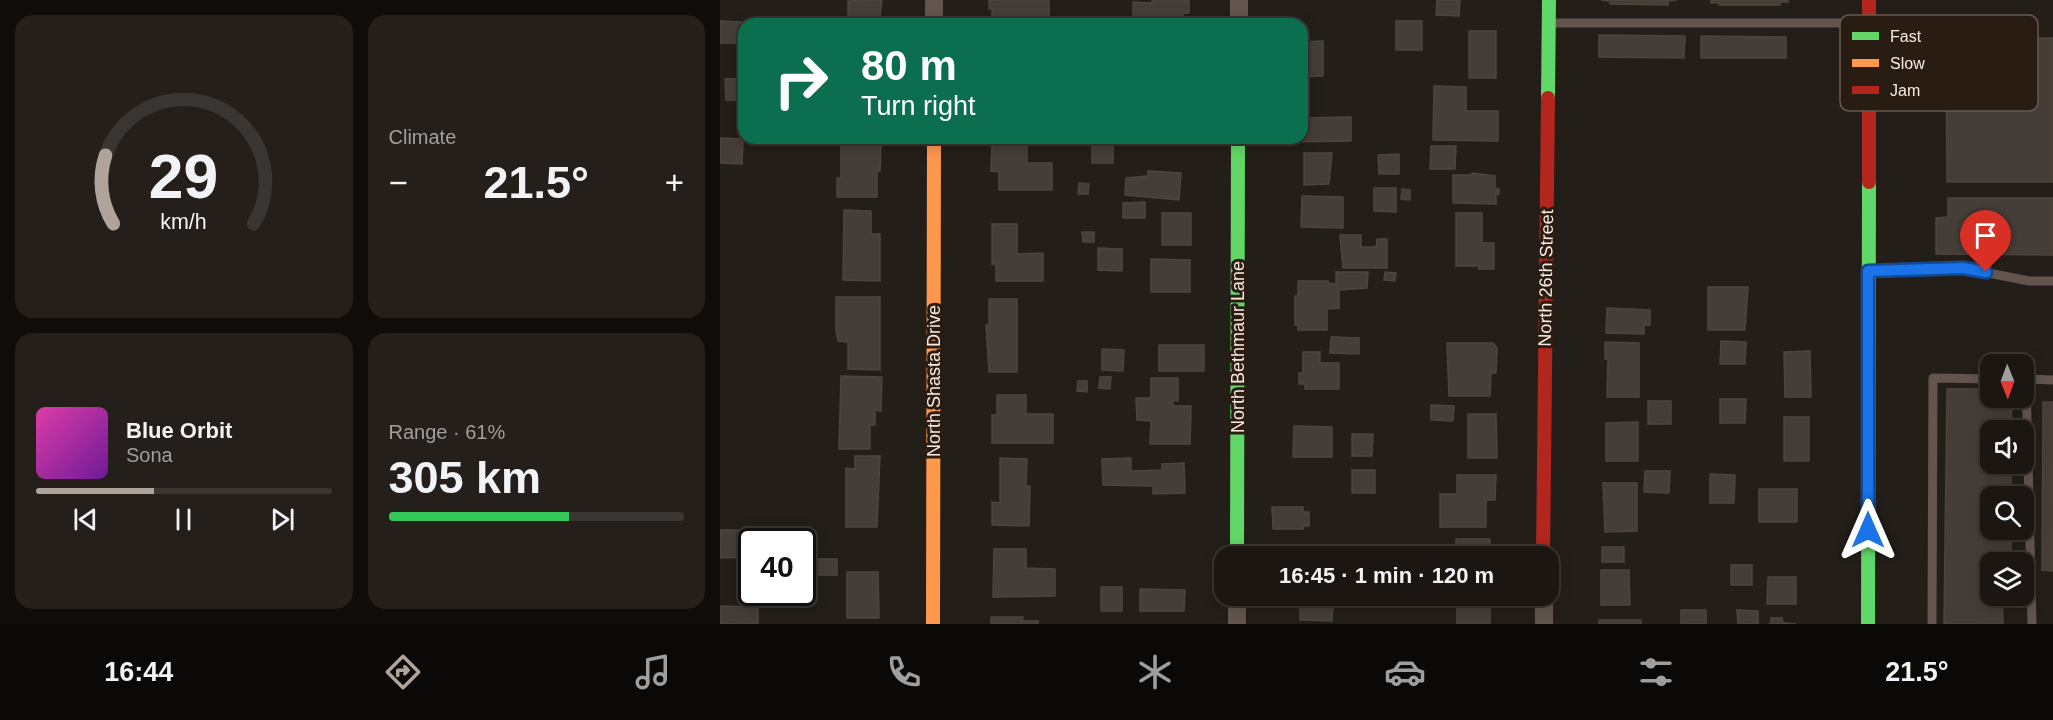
<!DOCTYPE html>
<meta charset="utf-8">
<style>
body{margin:0;font-family:Helvetica,sans-serif;background:#241f1b;color:#f1f3f6;height:100vh;display:flex;flex-direction:column;font-size:22px;white-space:nowrap}
*{box-sizing:border-box;margin:0}
p{font-size:20px;color:#a09f9f}
.icon{flex:none;width:33px;height:33px;fill:none;stroke:currentColor;stroke-width:2;stroke-linecap:round;stroke-linejoin:round}
.map{position:relative;flex:1;overflow:hidden}
.drawer{display:flex;flex-direction:column;gap:15px;padding:15px;background:#0f0c0a;width:720px}
.drawer>*{flex:none}
.banner{position:absolute;left:18px;top:18px;width:570px;height:126px;border-radius:18px;box-shadow:0 3px 15px #0003,0 0 0 2px #393532;background:#0b6e4f;color:#fff;overflow:hidden}
.needle{width:39px;rotate:179deg}
.fabs{position:absolute;left:1260px;top:354px;display:grid;gap:12px}
.fabs a{display:grid;place-items:center;width:54px;height:54px;border-radius:12px;background:#1b1612;box-shadow:0 3px 15px #0003,0 0 0 2px #393532;font-size:30px}
.speed{position:absolute;left:18px;top:528px;display:flex;gap:12px;font-size:30px;font-weight:700;text-align:center}
.speed>*{display:grid;place-content:center;width:78px;height:78px;border-radius:50%;background:#1b1612;box-shadow:0 3px 15px #0003,0 0 0 2px #393532;line-height:1}
.speed .limit{border:3px solid #111;border-radius:9px;background:#fff;color:#111}
.pin{position:absolute;display:grid;place-items:center;width:51px;height:51px;color:#fff;margin:-62px -26px;border-radius:50% 50% 50% 0;rotate:-45deg;box-shadow:0 0 6px #0007}
.pin .icon{rotate:45deg}
.me{position:absolute;width:66px;margin:-33px;rotate:0deg;stroke-linejoin:round;filter:drop-shadow(0 0 4px #0008)}
.turn{display:flex;align-items:center;gap:21px;height:126px;padding:0 24px;font-size:27px}
.turn .icon{width:78px;height:78px;stroke-width:2.5}
.turn b{display:block;font-size:42px;line-height:51px}
.big{font-size:45px;font-weight:800;line-height:1.1}
.drawer .card{flex:1;display:flex;flex-direction:column;justify-content:center;gap:9px;min-width:0;padding:0 21px;border-radius:18px;background:#241f1b}
.drawer .dial{align-items:center;gap:0}
.dial svg{height:156px;overflow:visible;fill:none;stroke:#393532;stroke-width:7;stroke-linecap:round;text-anchor:middle}
.dial text{fill:#f1f3f6;stroke:none}
.song{display:flex;align-items:center;gap:18px}
.cover{width:72px;height:72px;border-radius:9px;background:linear-gradient(135deg,hsl(320 70% 55%),hsl(280 70% 35%))}
.played{height:6px;border-radius:3px;background:linear-gradient(90deg,#b0a399 40%,#393532 40%)}
.keys{display:flex;justify-content:space-around;direction:ltr}
.heat{display:flex;justify-content:space-between;align-items:center;font-size:33px;direction:ltr}
.charge{height:9px;border-radius:4px;background:linear-gradient(90deg,#34c759 61%,#393532 0)}
.drawer .tiles{flex:1;display:grid;gap:15px;grid-template-columns:repeat(2,1fr)}
.trip{position:absolute;left:494px;top:546px;width:345px;height:60px;border-radius:18px;background:#1b1612;box-shadow:0 3px 15px #0003,0 0 0 2px #393532;font-weight:800;line-height:60px;text-align:center}
.menu{display:flex;height:96px;justify-content:space-around;align-items:center;background:#0b0907;color:#a09f9f}
.menu .icon{width:42px;height:42px}
.menu .active{color:#b0a399}
.menu b{font-size:27px;color:#f1f3f6}
main{display:flex;flex:1;min-height:0}
.map>svg:first-child{display:block}
.building{fill:#453d37;stroke:#4d443c;stroke-width:1.5}
.lines{fill:none;stroke-linecap:round;stroke-linejoin:round}
.lane{stroke:#63554e;stroke-width:9}
.street{stroke:#63554e;stroke-width:18}
.fast{stroke:#63d668;stroke-width:14}
.slow{stroke:#ff974d;stroke-width:14}
.jam{stroke:#b3261e;stroke-width:14}
.route-casing{stroke:#114b97;stroke-width:15}
.route{stroke:#1a73e8;stroke-width:10}
.labels{text-anchor:middle;dominant-baseline:central;stroke-width:6;stroke-linejoin:round;paint-order:stroke}
.street-label{font-size:18px;fill:#fceade;stroke:#291d13}
.key{fill:#291d13;stroke:#685a50;stroke-width:1.5}
.key-label{font-size:16px;fill:#fceade}
</style>
<main>
<section class="drawer">
<div class="tiles">
<div class="card dial"><svg viewBox="0 0 100 80">
<path d="M14 69A42 42 0 1 1 86 69"/>
<path d="M14 69A42 42 0 0 1 10 34" stroke="#b0a399"/>
<text x="50" y="56" font-size="32" font-weight="700">29</text>
<text x="50" y="72" font-size="11">km/h</text>
</svg></div>
<div class="card"><p>Climate</p>
<div class="heat"><a>−</a><b class="big">21.5°</b><a>+</a></div>
</div>
<div class="card">
<div class="song"><i class="cover"></i><div><b>Blue Orbit</b><p>Sona</p></div></div>
<div class="played"></div>
<div class="keys"><svg class="icon" aria-label="previous" viewBox="0 0 24 24"><path d="M18 5L8 12l10 7zM5 5v14"/></svg><svg class="icon" aria-label="pause" viewBox="0 0 24 24"><path d="M8 5v14M16 5v14"/></svg><svg class="icon" aria-label="next" viewBox="0 0 24 24"><path d="M6 5l10 7-10 7zM19 5v14"/></svg></div>
</div>
<div class="card"><p>Range · 61%</p><b class="big">305 km</b><div class="charge"></div></div>
</div>
</section>
<div class="map">
<svg width="1333" height="624" viewBox="0 0 1333 624">
<rect width="100%" height="100%" fill="#241e18"/>
<g class="building">
<path d="M162,0L159,24H128V1Z"/>
<path d="M269,0H329V24H272V8L269,9Z"/>
<path d="M432,0H469V13H463V24H413V2L432,3Z"/>
<path d="M717,0H740L739,16L716,15Z"/>
<path d="M881,0H957L948,1V5L890,4V1Z"/>
<path d="M991,0H1068V2H1060V5H999V3H991Z"/>
<path d="M0,21L23,22V43H0Z"/>
<rect x="676" y="21" width="26" height="29"/>
<rect x="749" y="31" width="27" height="47"/>
<path d="M879,35L965,36L964,58L879,57Z"/>
<path d="M981,36L1066,37V58H981Z"/>
<path d="M1333,38V182H1227L1226,39Z"/>
<path d="M603,41V76L582,77V42Z"/>
<path d="M24,78V100H6L5,79Z"/>
<path d="M714,86L746,87V111H778V141L713,140Z"/>
<path d="M631,117V141L567,142V138H582V118Z"/>
<path d="M0,138L23,139L22,164L0,163Z"/>
<rect x="372" y="138" width="21" height="25"/>
<path d="M272,144H307V163H332V190H279V172L271,171Z"/>
<path d="M121,145H161L160,171H157V197H117V178H121Z"/>
<path d="M711,146H736L735,169H710Z"/>
<path d="M584,153H612L609,184L584,185Z"/>
<path d="M679,154V174H659L658,155Z"/>
<path d="M428,171L461,173L459,200L405,195L406,178L428,176Z"/>
<path d="M752,173L775,176V188L779,189V194H776V204L733,203V175H752Z"/>
<path d="M359,183L369,184L368,194H358Z"/>
<path d="M654,188H676V212L654,211Z"/>
<path d="M682,189L690,190V200L681,199Z"/>
<path d="M582,196L623,197V228L581,227Z"/>
<path d="M1228,198H1333V255L1216,254V218L1228,217Z"/>
<path d="M425,202V218H403V203Z"/>
<path d="M124,210L151,211V234H160V281L123,280Z"/>
<rect x="442" y="213" width="29" height="32"/>
<path d="M736,213H762V243H774V269H759V266H736Z"/>
<path d="M272,224H297V254L323,253V281H276V264H272Z"/>
<path d="M362,232H374V242H363Z"/>
<path d="M620,235H641V247H656L657,239H667V268H623Z"/>
<path d="M378,248L402,249V271L378,270Z"/>
<path d="M431,259L470,260V292H431Z"/>
<path d="M616,272H648L647,288L619,290V308L607,309V330H578V325H575V296H578V281H608V283L616,284Z"/>
<path d="M665,272L676,273L675,281L664,280Z"/>
<path d="M988,287H1028L1025,330H988Z"/>
<path d="M116,297H160V370L128,369V342L118,341L116,331Z"/>
<path d="M269,299H297V372H269L266,325H269Z"/>
<path d="M887,308L930,310V325H924V334L886,333Z"/>
<path d="M611,337L639,338V354L610,353Z"/>
<path d="M1001,341L1026,342L1025,364H1000Z"/>
<path d="M885,342L919,343V397H887L888,359H885Z"/>
<path d="M727,343H773L777,348L776,373H771L770,396H729Z"/>
<rect x="439" y="345" width="45" height="26"/>
<path d="M382,349L404,350L403,371L382,370Z"/>
<path d="M1090,351L1091,397H1065L1064,352Z"/>
<path d="M583,352H600V363H619V389H585V384H579V373H583Z"/>
<path d="M121,376L162,377L161,411L155,410V425H150V449H119Z"/>
<path d="M380,377H391L390,389L379,388Z"/>
<path d="M431,378H458V401L453,400V406H471L470,444H430L431,421L417,420L416,398H431Z"/>
<path d="M358,381H367V392L357,391Z"/>
<path d="M1227,389H1270V398H1292L1291,430H1270V464H1291V496H1270V530H1291V562H1270V596H1282L1283,624H1224Z"/>
<path d="M277,395H306V414H333V443H272V415H277Z"/>
<path d="M1000,399H1026L1025,423H1000Z"/>
<rect x="928" y="401" width="23" height="23"/>
<path d="M1323,402H1333V571L1322,570Z"/>
<path d="M711,405L734,406L733,421L711,420Z"/>
<path d="M748,414H776L777,458H748Z"/>
<rect x="1064" y="417" width="25" height="44"/>
<path d="M918,422V461H886V423Z"/>
<path d="M574,426L612,427V457H573Z"/>
<path d="M632,434H653L652,456H632Z"/>
<path d="M135,456H160L157,527H126V468L135,469Z"/>
<path d="M280,458L307,459L306,486H310L309,526L272,525V502L280,503Z"/>
<path d="M411,458V471L442,470V464L464,463L465,493L433,494V486L383,485L382,459Z"/>
<rect x="632" y="470" width="23" height="23"/>
<path d="M925,471H950L949,493L924,492Z"/>
<path d="M990,474L1015,475L1014,503H990Z"/>
<path d="M737,475H776L775,500H766V527H720V494H737Z"/>
<path d="M883,483H917V531L885,532Z"/>
<rect x="1039" y="489" width="38" height="33"/>
<path d="M552,507H583V512H589V526H584L583,529H553Z"/>
<path d="M0,530H23V557L0,558Z"/>
<path d="M736,539H770V556H710V554L736,553Z"/>
<rect x="882" y="547" width="22" height="15"/>
<path d="M274,549H306V568L335,569V596L273,597Z"/>
<rect x="94" y="559" width="23" height="16"/>
<rect x="1011" y="565" width="21" height="20"/>
<path d="M881,570H909L910,605H881Z"/>
<path d="M127,572H158L159,618H127Z"/>
<path d="M1048,577H1076V604H1047Z"/>
<rect x="381" y="587" width="21" height="24"/>
<path d="M420,589L465,590L464,611H420Z"/>
<path d="M587,596H608L607,607H613L612,621L580,620V607H587Z"/>
<rect x="737" y="596" width="33" height="28"/>
<path d="M0,606L38,607V624H0Z"/>
<rect x="961" y="610" width="25" height="14"/>
<path d="M1017,610L1038,611V624H1018Z"/>
<path d="M271,617H303L302,621H318V624H271Z"/>
<path d="M1051,618H1062L1063,623L1076,624H1048H1051Z"/>
<rect x="879" y="620" width="42" height="4"/>
</g>
<g class="lines">
<g class="lane">
<path d="M830,23H1147"/>
<path d="M1151,271L1243,268L1309,281H1333"/>
<path d="M1304,379L1333,380"/>
<path d="M1306,379L1312,624"/>
<path d="M1212,624L1213,378L1270,379"/>
</g>
<g class="street">
<path d="M214,24V0"/>
<path d="M519,24V0"/>
<path d="M824,596V624"/>
<path d="M517,624V596"/>
</g>
<g class="fast">
<path d="M828,98L829,0"/>
<path d="M517,556L518,138"/>
<path d="M1148,624L1149,182"/>
</g>
<path class="slow" d="M213,624L214,138"/>
<g class="jam">
<path d="M1149,182V0"/>
<path d="M823,556L828,98"/>
</g>
</g>
<g class="lines">
<g class="route-casing">
<path id="route" d="M1148,530V271L1243,268L1266,272"/>
</g>
<use href="#route" class="route"/>
</g>
<g class="labels">
<g class="street-label">
<text transform="translate(826 278) rotate(-89)">North 26th Street</text>
<text transform="translate(518 347) rotate(-90)">North Bethmaur Lane</text>
<text transform="translate(214 381) rotate(-90)">North Shasta Drive</text>
</g>
</g>
<rect x="1120" y="15" width="198" height="96" rx="9" class="key"/>
<rect x="1132" y="32" width="27" height="8" fill="#63d668"/>
<rect x="1132" y="59" width="27" height="8" fill="#ff974d"/>
<rect x="1132" y="86" width="27" height="8" fill="#b3261e"/>
<g class="key-label">
<text x="1170" y="42">Fast</text>
<text x="1170" y="69">Slow</text>
<text x="1170" y="96">Jam</text>
</g>
</svg>
<div class="fabs">
<a><svg class="needle" viewBox="-14 -14 28 28"><path d="M0-13l5 13h-10z" fill="#e53935"/><path d="M0 13l5-13h-10z" fill="#a09f9f"/></svg></a>
<a><svg class="icon" aria-label="sound" viewBox="0 0 24 24"><path d="M4 9h4l5-4v14l-5-4H4zM17 9q2 3 0 6"/></svg></a>
<a><svg class="icon" aria-label="search" viewBox="0 0 24 24"><circle cx="10" cy="10" r="6"/><path d="M15 15l6 6"/></svg></a>
<a><svg class="icon" aria-label="layers" viewBox="0 0 24 24"><path d="M12 4l9 5-9 5-9-5zM3 14l9 5 9-5"/></svg></a>
</div>
<div class="speed"><div class="limit">40</div></div>
<div class="pin" style="left:1266px;top:272px;background:#d93025"><svg class="icon" aria-label="arrive" viewBox="0 0 24 24"><path d="M6 21V4h12l-3 4 3 4H6"/></svg></div>
<svg class="me" style="left:1148px;top:530px" viewBox="-20 -20 40 40"><path d="M0-17L14 15 0 8-14 15z" fill="#1a73e8" stroke="#fff" stroke-width="4"/></svg>
<div class="trip">16:45 · 1 min · 120 m</div>
<div class="banner">
<div class="turn"><svg class="icon" aria-label="right" viewBox="0 0 24 24"><path d="M7 20v-9h11M14 6l5 5-5 5"/></svg><div><b>80 m</b>Turn right</div></div>
</div>
</div>
</main>
<nav class="menu">
<b>16:44</b>
<svg class="icon active" aria-label="directions" viewBox="0 0 24 24"><path d="M12 3l9 9-9 9-9-9zM9 14v-3h6M13 9l2 2-2 2"/></svg>
<svg class="icon" aria-label="music" viewBox="0 0 24 24"><path d="M9 18V5l10-2v13"/><circle cx="6" cy="18" r="3"/><circle cx="16" cy="16" r="3"/></svg>
<svg class="icon" aria-label="phone" viewBox="0 0 24 24"><path d="M5 4h4l2 5-3 2q2 4 5 5l2-3 5 2v4C11 20 4 13 5 4z"/></svg>
<svg class="icon" aria-label="climate" viewBox="0 0 24 24"><path d="M12 3v18M4 7l16 10M4 17L20 7"/></svg>
<svg class="icon" aria-label="car" viewBox="0 0 24 24"><path d="M5 17H2v-5l4-1 3-4h7l3 4 3 1v5h-3M9 17h6M6 11h13"/><circle cx="7" cy="17" r="2"/><circle cx="17" cy="17" r="2"/></svg>
<svg class="icon" aria-label="filters" viewBox="0 0 24 24"><path d="M4 7h16M4 17h16"/><circle cx="9" cy="7" r="2"/><circle cx="15" cy="17" r="2"/></svg>
<b>21.5°</b>
</nav>
